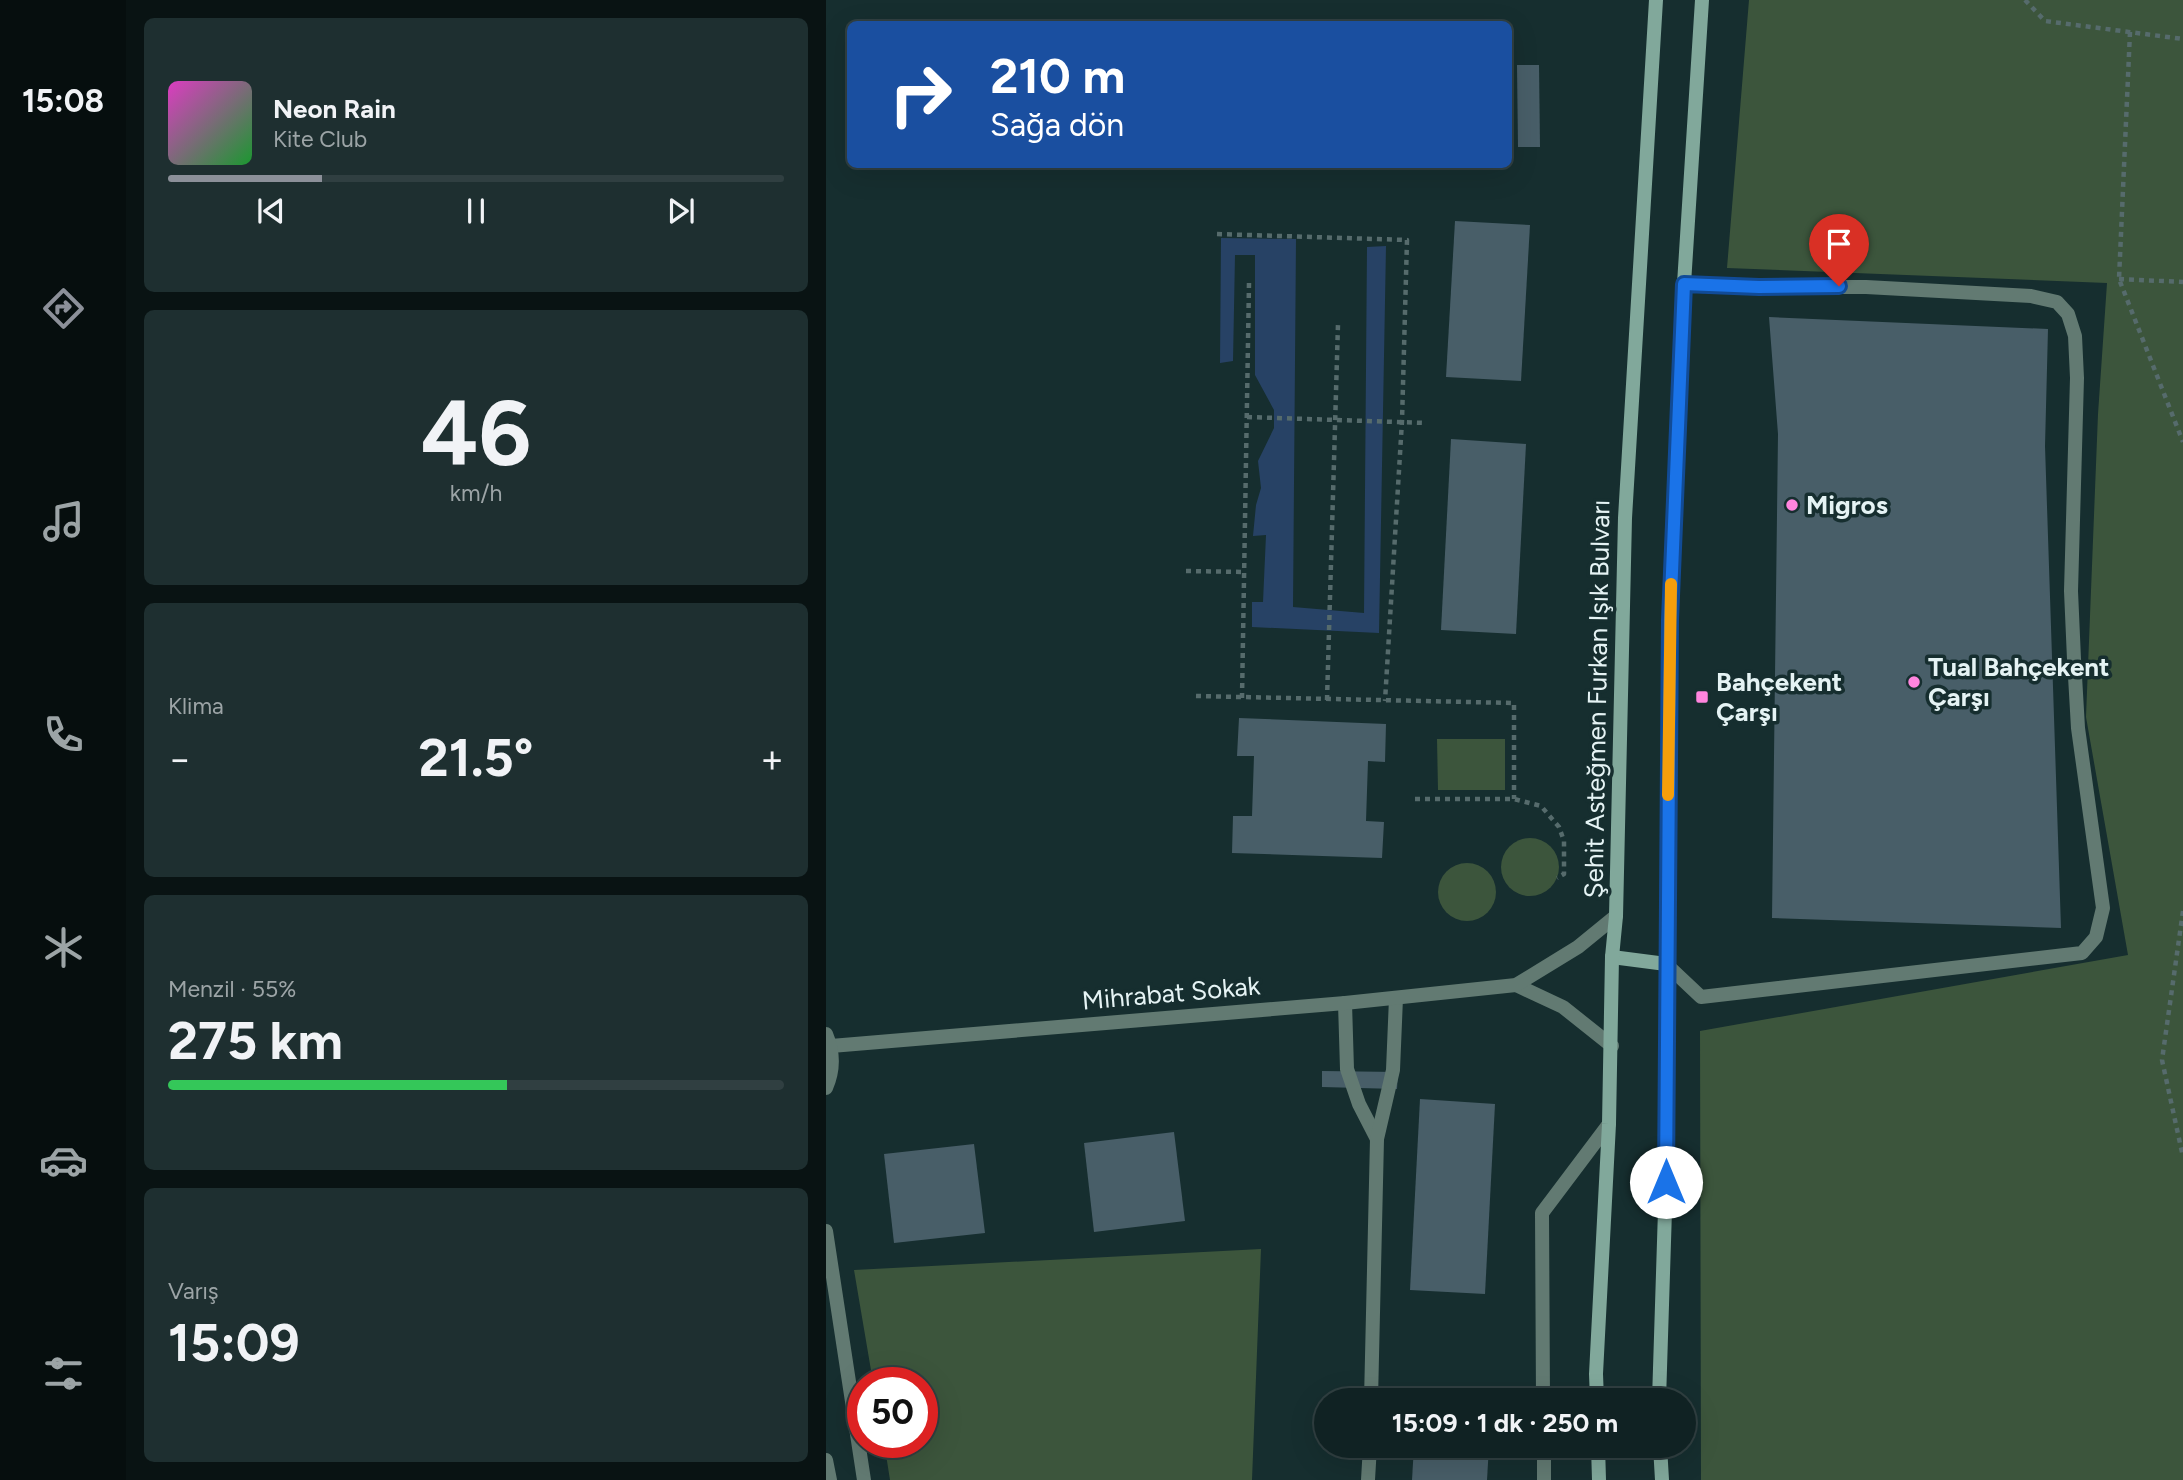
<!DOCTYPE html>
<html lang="tr">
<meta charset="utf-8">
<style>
body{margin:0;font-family:Figtree,sans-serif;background:#1e2f30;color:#f1f3f6;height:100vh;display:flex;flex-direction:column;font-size:26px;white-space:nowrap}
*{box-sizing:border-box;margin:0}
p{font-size:23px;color:#9ca4a6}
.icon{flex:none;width:38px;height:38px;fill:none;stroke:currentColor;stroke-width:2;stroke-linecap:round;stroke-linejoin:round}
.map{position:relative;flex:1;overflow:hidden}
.sheet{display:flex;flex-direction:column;gap:18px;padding:18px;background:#091313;width:700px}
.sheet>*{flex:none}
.banner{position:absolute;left:21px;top:21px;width:665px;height:147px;border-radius:10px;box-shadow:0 7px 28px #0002,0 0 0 2px #303f41;background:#1a4fa0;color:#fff;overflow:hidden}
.speed{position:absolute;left:21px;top:1367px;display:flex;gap:14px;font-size:35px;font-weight:700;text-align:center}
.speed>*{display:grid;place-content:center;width:91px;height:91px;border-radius:50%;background:#102223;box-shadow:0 7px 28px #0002,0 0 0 2px #303f41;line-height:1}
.speed .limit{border:10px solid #d22;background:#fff;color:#111}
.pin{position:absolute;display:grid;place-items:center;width:60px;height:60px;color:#fff;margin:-72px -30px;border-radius:50% 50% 50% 0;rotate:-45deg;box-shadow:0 0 7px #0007}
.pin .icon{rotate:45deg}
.me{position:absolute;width:77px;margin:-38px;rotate:0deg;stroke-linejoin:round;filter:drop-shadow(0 0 5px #0008)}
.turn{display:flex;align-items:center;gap:24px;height:147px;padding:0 28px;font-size:32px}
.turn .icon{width:91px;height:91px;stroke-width:2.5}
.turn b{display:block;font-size:49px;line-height:60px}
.big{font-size:52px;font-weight:700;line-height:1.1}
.sheet .tile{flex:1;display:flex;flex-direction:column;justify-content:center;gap:10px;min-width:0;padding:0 24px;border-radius:10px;background:#1e2f30}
.sheet .dial{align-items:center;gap:0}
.dial b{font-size:91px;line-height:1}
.song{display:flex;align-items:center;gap:21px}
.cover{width:84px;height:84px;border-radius:10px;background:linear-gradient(135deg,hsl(310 70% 55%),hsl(130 70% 35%))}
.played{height:7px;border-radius:4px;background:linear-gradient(90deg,#8c9099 25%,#303f41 25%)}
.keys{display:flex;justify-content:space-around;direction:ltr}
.heat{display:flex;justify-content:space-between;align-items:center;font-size:38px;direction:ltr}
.charge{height:10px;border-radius:5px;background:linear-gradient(90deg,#34c759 55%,#303f41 0)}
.trip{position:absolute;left:488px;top:1388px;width:382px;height:70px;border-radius:35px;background:#102223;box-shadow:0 7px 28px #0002,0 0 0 2px #303f41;font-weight:700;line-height:70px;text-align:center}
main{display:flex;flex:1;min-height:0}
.menu{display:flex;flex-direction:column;width:126px;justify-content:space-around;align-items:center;background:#060e0e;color:#9ca4a6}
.menu .icon{width:49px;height:49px}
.menu .active{color:#8c9099}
.menu b{font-size:32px;color:#f1f3f6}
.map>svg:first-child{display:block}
.green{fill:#3c553c}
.water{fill:#274265}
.building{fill:#485e68}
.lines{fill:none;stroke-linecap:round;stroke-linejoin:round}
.path{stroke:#566b6c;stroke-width:4.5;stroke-dasharray:5 5;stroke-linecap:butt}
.service{stroke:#627a72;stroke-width:14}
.minor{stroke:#627a72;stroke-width:14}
.tertiary{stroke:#627a72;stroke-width:14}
.secondary{stroke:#81a89b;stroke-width:14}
.route-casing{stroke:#114b97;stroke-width:18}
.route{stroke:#1a73e8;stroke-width:12}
.slow{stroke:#f59e0b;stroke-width:12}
.poi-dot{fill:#ff85de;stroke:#162e2f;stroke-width:2.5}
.labels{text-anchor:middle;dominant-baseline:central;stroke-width:7;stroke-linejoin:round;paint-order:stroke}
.poi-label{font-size:26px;font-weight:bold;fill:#e5f3f4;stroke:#162e2f;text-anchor:start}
.street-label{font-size:26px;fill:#e5f3f4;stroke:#162e2f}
</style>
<main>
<nav class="menu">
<b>15:08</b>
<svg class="icon active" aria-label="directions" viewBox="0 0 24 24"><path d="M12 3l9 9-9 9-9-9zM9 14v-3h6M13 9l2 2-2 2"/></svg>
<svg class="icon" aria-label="music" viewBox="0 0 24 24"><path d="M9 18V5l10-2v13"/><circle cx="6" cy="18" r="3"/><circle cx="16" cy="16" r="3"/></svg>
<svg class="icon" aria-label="phone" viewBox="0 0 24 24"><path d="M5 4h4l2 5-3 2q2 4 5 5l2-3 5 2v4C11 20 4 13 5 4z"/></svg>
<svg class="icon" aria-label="climate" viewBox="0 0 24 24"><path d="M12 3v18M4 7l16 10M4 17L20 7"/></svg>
<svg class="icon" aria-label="car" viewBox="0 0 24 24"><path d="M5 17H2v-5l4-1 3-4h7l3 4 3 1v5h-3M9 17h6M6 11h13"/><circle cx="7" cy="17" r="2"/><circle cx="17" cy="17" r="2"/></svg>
<svg class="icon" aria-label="filters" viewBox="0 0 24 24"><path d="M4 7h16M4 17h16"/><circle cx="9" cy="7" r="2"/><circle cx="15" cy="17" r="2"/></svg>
</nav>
<section class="sheet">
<div class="tile">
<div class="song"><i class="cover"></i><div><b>Neon Rain</b><p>Kite Club</p></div></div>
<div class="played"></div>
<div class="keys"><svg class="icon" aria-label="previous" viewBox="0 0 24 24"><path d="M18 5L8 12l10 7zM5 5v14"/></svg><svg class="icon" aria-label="pause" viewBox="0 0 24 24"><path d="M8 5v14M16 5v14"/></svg><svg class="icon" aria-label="next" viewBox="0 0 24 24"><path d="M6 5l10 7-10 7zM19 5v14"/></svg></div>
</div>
<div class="tile dial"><b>46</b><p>km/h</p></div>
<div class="tile"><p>Klima</p>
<div class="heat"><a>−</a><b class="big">21.5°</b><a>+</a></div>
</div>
<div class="tile"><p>Menzil · 55%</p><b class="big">275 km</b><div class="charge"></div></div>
<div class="tile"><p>Varış</p><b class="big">15:09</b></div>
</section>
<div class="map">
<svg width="1357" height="1480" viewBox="0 0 1357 1480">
<rect width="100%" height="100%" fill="#162e2f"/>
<g class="green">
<path d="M923,0H1357V1480H875L874,1031L1302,955L1260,717L1272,414L1281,283L901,268Z"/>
<path d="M611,739H679V790H612Z"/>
<circle cx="704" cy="867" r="29"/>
<circle cx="641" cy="892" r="29"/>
<path d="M435,1249L426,1480H64L58,1442H96V1382H47L28,1270Z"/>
</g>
<path class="water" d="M395,238L470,239L467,607L538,613L541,247L560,246L553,633L426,627V602H437L440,535L427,536L430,505L435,488L432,461L448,428V410L429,375V255H409L407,361L394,363Z"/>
<g class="building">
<path d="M691,65H713L714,147H692Z"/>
<path d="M629,221L704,225L695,381L620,377Z"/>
<path d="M943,317L1222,329L1219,446L1235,928L946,918L952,434Z"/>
<path d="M625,439L700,444L690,634L615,630Z"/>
<path d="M413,718L560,724L559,762L542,761L540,821L558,822L556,858L406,853L407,816H426L428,756H411Z"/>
<path d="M496,1071L572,1072L571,1089L496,1087Z"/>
<path d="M594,1099L669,1104L659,1294L584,1290Z"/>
<path d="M348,1132L359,1221L268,1232L258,1143Z"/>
<path d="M148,1144L159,1233L68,1243L58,1154Z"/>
<path d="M588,1446H663L661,1480H586Z"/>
</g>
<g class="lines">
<g class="path">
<path d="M1199,0L1219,21L1357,39"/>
<path d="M1304,32L1293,279L1357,442"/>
<path d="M391,234L581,240L576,421L559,701"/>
<path d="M1293,279L1357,282"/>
<path d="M421,417L600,423"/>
<path d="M360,571L418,572"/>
<path d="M370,696L688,703V799"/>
<path d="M416,698L423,283"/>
<path d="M501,700L512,324"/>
<path d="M589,799H688L715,806L733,827L738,841V874L731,878"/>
<path d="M1357,911L1336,1060L1357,1157"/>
</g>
<g class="service">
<path d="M840,964L875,997L1256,953L1270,937L1277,908L1252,728L1248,659L1245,591L1251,378L1249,336L1242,314L1231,302L1205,296L1040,287H933L858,284"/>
<path d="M519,1003L521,1069L533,1104L551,1139"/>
<path d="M545,1400L551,1139L567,1070L570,998"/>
<path d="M717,1400L716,1213L783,1124"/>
<path d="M718,1446V1480"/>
<path d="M542,1480L544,1446"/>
</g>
<g class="minor">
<path d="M690,985L737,1007L786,1046"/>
<path d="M5,1046L519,1003L690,985L752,947L790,916"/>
</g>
<g class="tertiary">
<path d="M0,1034C8,1053 8,1070 0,1088"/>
<path d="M0,1231L38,1480"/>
<path d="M0,1460L4,1480"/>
</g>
<g class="secondary">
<path d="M786,957L840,964"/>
<path d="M771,1400L770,1374L783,1124L786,957L790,916L799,518L830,0"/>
<path d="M833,1400L839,1210L844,620L858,284L876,0"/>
<path d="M772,1446L773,1480"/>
<path d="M834,1446L836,1480"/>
</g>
</g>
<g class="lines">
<g class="route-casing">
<path id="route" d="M840,1182L844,620L858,284L933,287L1013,286"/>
</g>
<use href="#route" class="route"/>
<path class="slow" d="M842,795L845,584"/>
</g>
<g class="poi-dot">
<circle cx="966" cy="505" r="7"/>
<circle cx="1088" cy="682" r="7"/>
<rect x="869" y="690" width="14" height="14" rx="3.5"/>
</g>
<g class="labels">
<g class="poi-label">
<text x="980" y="505">Migros</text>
<text x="1102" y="667">Tual Bahçekent<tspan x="1102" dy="30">Çarşı</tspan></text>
<text x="890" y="682">Bahçekent<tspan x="890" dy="30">Çarşı</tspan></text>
</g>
<g class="street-label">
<text transform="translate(771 699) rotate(-89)">Şehit Asteğmen Furkan Işık Bulvarı</text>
<text transform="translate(345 993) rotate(-5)">Mihrabat Sokak</text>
</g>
</g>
</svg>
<div class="speed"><div class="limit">50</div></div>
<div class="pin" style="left:1013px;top:286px;background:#d93025"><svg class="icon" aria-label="arrive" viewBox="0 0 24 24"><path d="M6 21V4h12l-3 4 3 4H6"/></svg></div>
<svg class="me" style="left:840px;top:1182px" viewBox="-20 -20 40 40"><circle r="19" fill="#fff"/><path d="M0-13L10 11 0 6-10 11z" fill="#1a73e8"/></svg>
<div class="trip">15:09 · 1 dk · 250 m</div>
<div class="banner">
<div class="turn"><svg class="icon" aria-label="right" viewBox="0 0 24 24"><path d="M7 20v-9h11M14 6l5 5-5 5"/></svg><div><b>210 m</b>Sağa dön</div></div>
</div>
</div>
</main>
